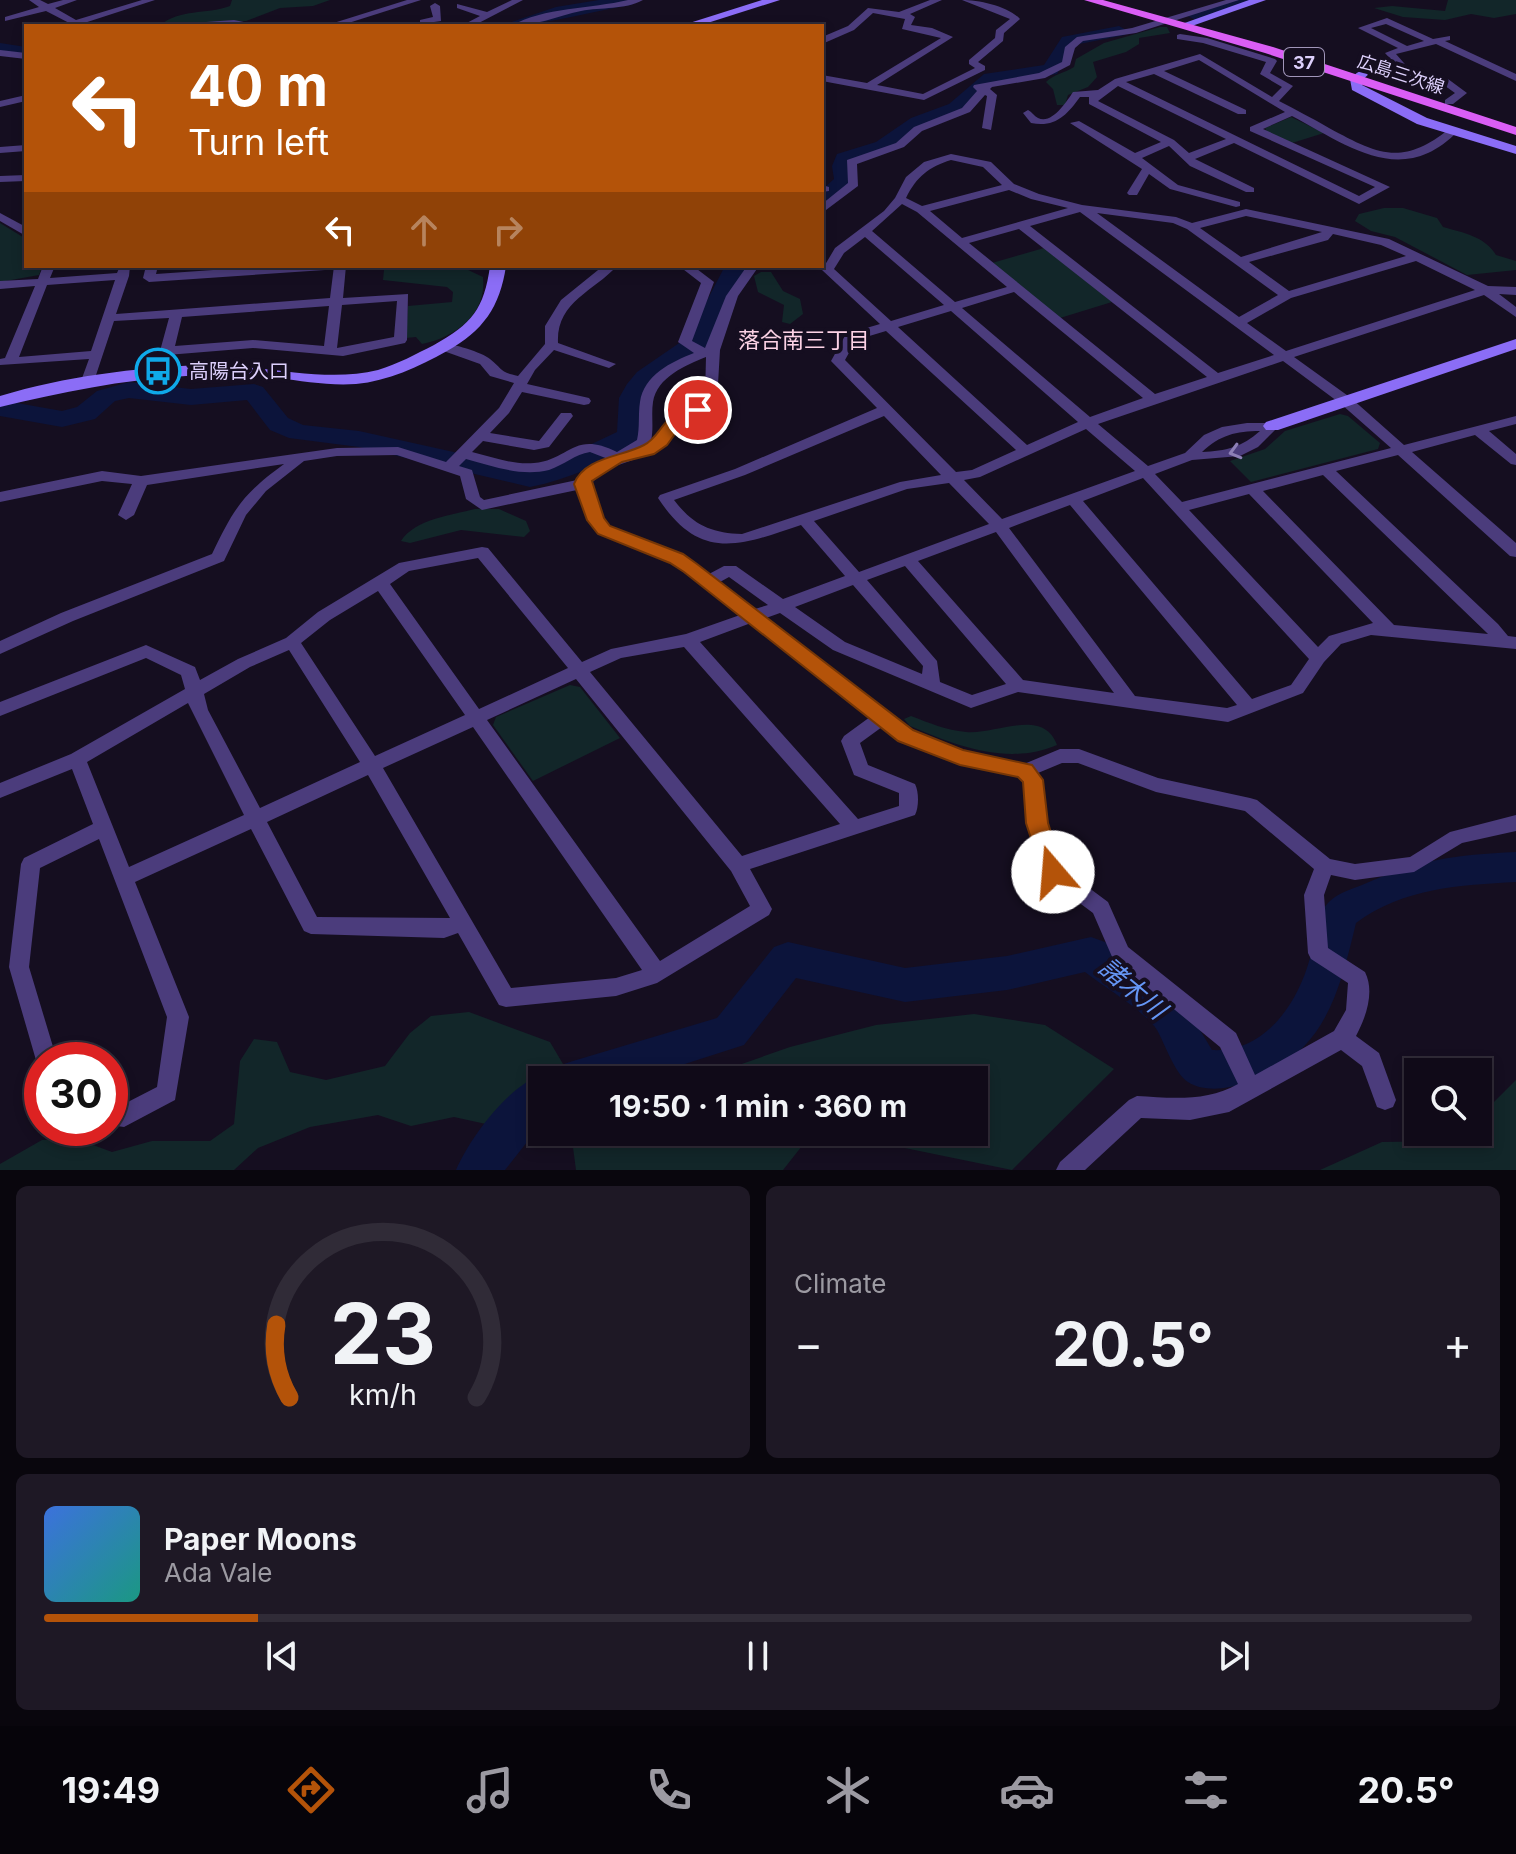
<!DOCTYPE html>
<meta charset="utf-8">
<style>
body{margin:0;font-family:Inter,"Noto Sans JP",sans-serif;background:#1e1825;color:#f1f3f6;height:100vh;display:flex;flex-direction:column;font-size:30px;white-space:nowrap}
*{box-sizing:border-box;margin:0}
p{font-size:26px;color:#9c9aa2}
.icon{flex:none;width:44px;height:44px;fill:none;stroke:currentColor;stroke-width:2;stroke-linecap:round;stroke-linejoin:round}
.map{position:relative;height:1170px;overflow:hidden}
.side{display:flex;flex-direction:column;gap:16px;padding:16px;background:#09060d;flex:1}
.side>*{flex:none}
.guide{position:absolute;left:24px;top:24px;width:800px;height:244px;border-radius:0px;box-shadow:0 4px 12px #0003,0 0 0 2px #302b37;background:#b45309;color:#fff;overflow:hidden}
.buttons{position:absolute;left:1404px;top:1058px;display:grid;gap:16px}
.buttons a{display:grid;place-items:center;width:88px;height:88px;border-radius:0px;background:#100a18;box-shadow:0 4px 12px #0003,0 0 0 2px #302b37;font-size:40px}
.speed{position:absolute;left:24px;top:1042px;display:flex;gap:16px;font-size:40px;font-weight:700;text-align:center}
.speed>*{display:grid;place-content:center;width:104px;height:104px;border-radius:50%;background:#100a18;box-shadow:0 4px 12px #0003,0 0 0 2px #302b37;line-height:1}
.speed .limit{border:12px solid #d22;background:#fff;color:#111}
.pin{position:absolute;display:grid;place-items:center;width:68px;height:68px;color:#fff;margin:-34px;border:4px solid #fff;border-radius:50%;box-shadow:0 2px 8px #0007}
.me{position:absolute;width:88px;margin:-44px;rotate:342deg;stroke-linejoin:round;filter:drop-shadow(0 0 6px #0008)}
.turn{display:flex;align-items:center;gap:28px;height:168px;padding:0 32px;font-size:36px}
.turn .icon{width:104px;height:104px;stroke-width:2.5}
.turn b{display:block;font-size:56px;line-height:68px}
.lanes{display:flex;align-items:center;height:76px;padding:0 32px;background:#0003;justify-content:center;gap:40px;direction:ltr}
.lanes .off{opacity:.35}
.big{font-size:60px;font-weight:700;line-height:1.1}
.side .tile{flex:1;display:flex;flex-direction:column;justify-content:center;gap:12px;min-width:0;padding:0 28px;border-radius:12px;background:#1e1825}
.side .dial{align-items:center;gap:0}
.dial svg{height:208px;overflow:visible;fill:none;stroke:#302b37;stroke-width:7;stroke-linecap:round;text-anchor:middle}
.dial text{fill:#f1f3f6;stroke:none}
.song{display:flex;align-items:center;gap:24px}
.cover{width:96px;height:96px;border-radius:12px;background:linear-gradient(135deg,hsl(220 70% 55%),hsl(170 70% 35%))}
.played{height:8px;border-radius:4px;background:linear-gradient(90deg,#b45309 15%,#302b37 15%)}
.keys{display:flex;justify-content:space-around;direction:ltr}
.heat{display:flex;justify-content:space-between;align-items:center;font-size:44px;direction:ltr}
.side .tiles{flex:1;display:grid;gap:16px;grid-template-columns:1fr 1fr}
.tile:last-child{grid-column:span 2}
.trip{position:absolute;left:528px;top:1066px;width:460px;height:80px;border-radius:0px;background:#100a18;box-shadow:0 4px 12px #0003,0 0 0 2px #302b37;font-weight:700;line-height:80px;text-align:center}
.dock{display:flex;height:128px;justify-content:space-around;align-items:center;background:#06040a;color:#9c9aa2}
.dock .icon{width:56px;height:56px}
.dock .selected{color:#b45309}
.dock b{font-size:36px;color:#f1f3f6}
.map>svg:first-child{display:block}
.green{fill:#122629}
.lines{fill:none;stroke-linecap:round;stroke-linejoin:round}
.river{fill:#0c143b;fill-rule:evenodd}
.street{fill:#4b3c7c;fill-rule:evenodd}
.secondary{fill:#8b6df6;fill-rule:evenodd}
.primary{fill:#da5ef5;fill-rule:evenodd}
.oneway{stroke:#8d7fb6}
.route{fill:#b45309;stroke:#753606;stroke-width:2}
.labels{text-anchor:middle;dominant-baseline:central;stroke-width:8;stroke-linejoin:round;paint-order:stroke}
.shield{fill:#150e20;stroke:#a196ba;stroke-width:2}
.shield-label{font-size:18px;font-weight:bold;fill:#ddd0fc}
.far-street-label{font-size:18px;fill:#ddd0fc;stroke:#150e20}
.poi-label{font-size:20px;fill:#ddd0fc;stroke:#150e20;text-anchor:start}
.neighbourhood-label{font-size:22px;fill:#fcd2e5;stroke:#150e20}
.near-water-label{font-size:26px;font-style:italic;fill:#6596f5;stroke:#150e20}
</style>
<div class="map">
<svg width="1516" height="1170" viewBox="0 0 1516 1170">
<rect width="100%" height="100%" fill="#150e20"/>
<g class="green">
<path d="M232,0H330L313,6L280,8L246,21L159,26C181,8 205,15 230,6Z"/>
<path d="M1448,0H1516V14L1494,18L1471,14L1445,20L1403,17L1374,8L1392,6L1445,11Z"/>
<path d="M1160,27H1167L1170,33L1139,38V44L1126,52L1093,62L1097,77L1088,87L1068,95L1065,105H1057L1053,89L1046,82C1054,74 1065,73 1074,67L1076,59L1104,43Z"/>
<path d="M1291,117L1324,133L1292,143L1267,132L1265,128Z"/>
<path d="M1384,208H1403L1437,218L1443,227C1464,233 1484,236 1496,255L1516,261V270L1467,275L1395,237L1371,231L1355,221L1359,214Z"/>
<path d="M0,223L26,239V266H42L39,275L0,282Z"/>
<path d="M1044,248L1112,302L1060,318L992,263Z"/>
<path d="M438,266L466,269L483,277C487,314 456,337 422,344L416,337L406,338L408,306L452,302L453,292L447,287L383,280L384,270Z"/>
<path d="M761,272H771L783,291L800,299L803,314L790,324L782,322L784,305L758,292L754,276Z"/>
<path d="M1340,414L1348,416L1380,443L1378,449L1251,482L1230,461L1265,449L1285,431Z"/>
<path d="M475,509H499L526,521L530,531L524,537L461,530L410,543L401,541C415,519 452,515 475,509Z"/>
<path d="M570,685L580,687L620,738L533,781L493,725L496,717Z"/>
<path d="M911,716C929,723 946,730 966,732C996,735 1043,707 1057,745C1008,766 957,746 910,726L904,719Z"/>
<path d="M469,1012L550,1042L563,1064L486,1124L454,1117L411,1126L378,1115L310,1127L258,1148L234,1170H0V1164L42,1140L77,1139L112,1152L152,1141H210L234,1124L240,1061L254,1039L277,1042L290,1072L326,1080L385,1066L410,1033L431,1016Z"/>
<path d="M974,1014L1045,1025L1114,1069L1012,1170L827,1132H974V1080H696L790,1047L876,1025Z"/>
<path d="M1516,1080V1170H1320L1382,1142L1455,1141L1465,1132H1478V1118Z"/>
<path d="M571,1132H813L783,1170H576Z"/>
</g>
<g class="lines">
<g class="river">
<path d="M599,0H639L631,5C588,12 544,26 500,26L556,7Z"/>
<path d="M1229,0H1254L1197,21L1188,16Z"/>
<path d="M1119,26L1128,31L1125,35L1074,45L1057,74L996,83L963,112L925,126L890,150L853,162L855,180L830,207L822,208V190L834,179L832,166L837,154L876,142L911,118L949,104L984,74L1044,65L1062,37Z"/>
<path d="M0,43L26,47V57L0,54Z"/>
<path d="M725,266H748L706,347L649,389L638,442C604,463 570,479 530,487L359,447L289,438L270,430L247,400L191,405L129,398L115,401L95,419L62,427L0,416V400L62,411L77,407L97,391L129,382L191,389L254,384L263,387L288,418L303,425L359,431L530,469L543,467L617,432L619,398L627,384L637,372L688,337Z"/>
<path d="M1516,852V882C1460,885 1403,888 1356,923C1338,998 1323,1057 1242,1084C1227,1089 1203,1092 1188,1082C1175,1074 1165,1044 1157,1030C1145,1011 1104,987 1085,972L1007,990L905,1002L796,978L744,1045L635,1080H542V1123L505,1170H456C471,1136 507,1088 542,1074L553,1079L558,1066L573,1061L717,1018L774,947L788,942L905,968L1007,956L1091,937L1105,942L1182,1000L1212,1050C1265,1053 1298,1003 1310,958C1314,941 1316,913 1330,901C1338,893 1352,889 1362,885C1420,859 1454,855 1516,852Z"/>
</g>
<g class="street">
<path d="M29,0H40L48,4L63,0H77L55,8L76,20L142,0H155L75,26L46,11L5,21V17L39,7Z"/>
<path d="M407,0H421L339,26H324Z"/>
<path d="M512,0H523L473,26H461L480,16L457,8V4L487,12Z"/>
<path d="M628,0H643C624,10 602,7 581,11C557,16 536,26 511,26C544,7 591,9 628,0Z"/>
<path d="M930,0H942L910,14L915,17L911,25L932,28L953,37L877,85L923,94L975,68L969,64V60L995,38L996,30L1010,19L962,0C979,0 1008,6 1020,19L1004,33L1003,41L978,62L985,66V70L924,100L822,81V75L867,83L941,38L902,29L905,19L873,13L854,30L822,44V37L848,26L868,8L899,12Z"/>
<path d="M1226,0H1239L1136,33L1083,41L1075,48L1070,65L1045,78L992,87L990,89L997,95L991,130L982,128L987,96L985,95L970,112L922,131L904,147L857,164L858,186L822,213V204L848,183L847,160L896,143L914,127L962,108L977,91L973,87L974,85L1039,73L1062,62L1065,47L1077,37L1132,28Z"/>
<path d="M435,3L440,6L441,21L420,24V20L433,17L430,6Z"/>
<path d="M1387,18L1433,39L1450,36V40L1445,41L1516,74V81L1436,44L1396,54L1411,71L1448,79L1467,93L1453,104H1445V100L1455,93L1441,83L1405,75L1385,53L1398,48L1358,28ZM1386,24L1424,41L1407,46L1371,28Z"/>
<path d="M234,20L263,26H187L192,23Z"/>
<path d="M1180,34L1207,38L1275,59L1277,61L1270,73L1293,86L1279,101C1296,110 1312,118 1329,128C1377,154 1402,167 1449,129L1458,131C1402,189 1347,145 1292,116L1263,129L1390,187L1359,204L1234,143L1195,159L1254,188V192H1246L1190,166L1169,146L1142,158L1178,185L1240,202V206L1236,207L1170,189L1149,174L1137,195H1129L1127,193L1142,169L1070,123L1079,121L1135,153L1161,142L1089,104V97H1080C1067,115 1055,128 1031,123L1023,113L1028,110C1032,112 1034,116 1038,118C1052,125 1067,101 1073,92L1098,90L1115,79L1200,54L1272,97L1282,87L1260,74L1266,62L1203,43L1177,39V35ZM1199,60L1285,112L1250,127V131L1375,187L1359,196L1126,82L1154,74L1238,114H1246V110L1164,71ZM1118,86L1226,139L1189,153L1174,140L1098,101Z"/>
<path d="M0,50L26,53V59L0,56Z"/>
<path d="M26,95V101L0,107V101Z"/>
<path d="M26,145V151L0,153V147Z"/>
<path d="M951,154L991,162L1014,184L1039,194L1082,205L1176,217L1192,223L1246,209L1389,239L1488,286L1516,287V295L1499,294L1516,307V317L1484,295L1294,357L1351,398L1404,445L1516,416V424L1489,431L1516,454V465L1511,464L1475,435L1412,452L1516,543V557L1510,556L1398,455L1336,471L1498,624L1508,636L1516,637V649L1371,635L1341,644L1324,662L1303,693L1228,722L1018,692L971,708L833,650L780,613L766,618L911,730L963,751L1024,764L1060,749H1079L1158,778L1250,798L1257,800L1330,859L1355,864L1410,857L1450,832L1516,815V831L1462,843L1414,872L1355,880L1331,875L1324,895L1328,948L1365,972C1375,992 1366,1017 1356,1036L1379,1053L1396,1100L1393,1107L1385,1110L1377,1107L1362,1066L1341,1050L1229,1112L1190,1120L1141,1118L1085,1170H1056L1060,1162L1129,1100L1137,1096C1171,1098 1207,1102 1238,1084L1220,1047L1113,959L1093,913L1046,878L1028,823L1024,782L1019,777C972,767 921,757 882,727L860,743L868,765L915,784C919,792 919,807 915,815L750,869L772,909L769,915L657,983L616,996L506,1007L499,1005L458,933L444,938L311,934L304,931L251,829L135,882L189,1017L175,1100L124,1127L110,1125V1103L122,1105L157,1087L167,1017L99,839L40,868L29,967L57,1060H42V1069L38,1067L9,967L21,864L24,858L93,824L72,769L0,798V783L71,754L185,689L181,675L146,658L0,716V702L146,645L195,667L200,680L238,659L286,638L318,612L399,563L482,547L488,548L582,662L611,649L686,634L740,615L670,562L599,534L588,520L577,490L482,510L466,499L460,476L397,455L337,456L304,461L266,491L246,515L224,561L73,621L0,654V641L61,613L212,554C234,508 243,494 284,464L147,485L134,515L126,520L118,515L132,484L102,481L0,502V492L102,471L141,476L337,448L398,447L446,462L499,408L514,383L490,376L480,364L438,349V343C449,342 482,352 490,359C503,369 499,372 518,376L545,344V326L561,300L603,266H617C593,292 556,302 558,343L616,364L609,368L554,350L535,370L527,384L589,398L591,401L589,404L584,405L522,392L509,413L490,433L539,441L561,413H571L573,416L549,447L534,450L483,441L472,452C492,457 513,465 534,463C570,460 573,430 617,452L637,440C640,427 638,415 640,402C644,375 671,362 694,353L678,342L701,283L679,266H693L714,282L692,341L705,348L726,296L747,266H759L738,296L720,350L717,401L711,408L682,423L666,444L653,453L604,470L590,485L603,519L609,526L682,554L709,574L724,566H736L783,599L845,576L801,525C739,546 700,562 658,498L660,495L735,469L877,408L831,361L846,334L880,324L822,270L835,248L884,211L895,198L906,177L924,162ZM951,160L983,167L1002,185L922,206L906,198C917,176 929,167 951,160ZM1009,190L1031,199L1068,208L962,238L930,211ZM902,204L917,212L1007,287L955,302L872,231ZM1080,212L1274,355L1218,373L1030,226ZM1097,213L1173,223L1187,229L1278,295L1239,317ZM1246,216L1322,232L1241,257L1200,228ZM1019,229L1207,377L1155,394L969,243ZM1333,234L1381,245L1406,256L1289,291L1249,262L1328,240ZM865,237L944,305L891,321L834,269L844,253ZM1416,261L1475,290L1286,351L1247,323L1291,298ZM1014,292L1143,398L1090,417L962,308ZM951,311L1078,422L1027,445L898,327ZM886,331L1016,450L972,470L956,472L845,360L856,340ZM706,357L705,397L672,417L651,441C654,428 651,415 653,402C657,377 686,365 706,357ZM1283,361L1341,404L1391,448L1182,502L1155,474L1192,460L1240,456L1258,447L1279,426L1277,423H1247L1222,427L1204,435L1185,453L1148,466L1098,424ZM884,416L941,475L900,482L742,534C711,533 693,525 674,500L745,475ZM1086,429L1135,471L1002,519L964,480L980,477ZM1260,431C1242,447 1226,451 1202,452C1220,435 1236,431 1260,431ZM590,452L608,459L594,464L577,480L484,500L480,497L472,470L459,466L466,459C492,466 521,477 549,470C564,465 575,454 590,452ZM1323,475L1486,632L1488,634L1394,625L1263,491ZM1143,478L1309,659L1291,685L1252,699L1083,501ZM949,483L989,524L859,572L814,521L907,489ZM1249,494L1373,623L1329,636L1318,647L1189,510ZM1070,505L1237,705L1227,708L1135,696L1009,528ZM996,532L1114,693L1023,680L918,561ZM478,558L568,668L479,709L390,584L409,571ZM905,566L1006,684L972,695L940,682L937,661L867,580ZM729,577L768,605L755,609L720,582ZM853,585L923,666L922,674L845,642L795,607ZM378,591L465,715L375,756L301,643L330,620ZM751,623L870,717L844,736L841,741L854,775L899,793V806L858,819L700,642ZM684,647L840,824L742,856L590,672L621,658ZM289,650L360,762L260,808L208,710L204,694L250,667ZM576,679L731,871L750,906L660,961L487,720ZM188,703L244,815L129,867L87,762ZM473,727L642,970L616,978L511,988L383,768ZM1062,763H1078L1156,792L1245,811L1314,869L1304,895L1308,953L1311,959L1348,983L1346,1010L1334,1031L1255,1075L1236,1033L1128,947L1108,902L1061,867L1046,823L1042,780L1038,773ZM368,775L450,918L317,917L267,822Z"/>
<path d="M26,175V181L0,182V176Z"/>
<path d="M822,185L829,187V191L822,192Z"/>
<path d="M0,213L26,227V236L0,221Z"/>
<path d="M43,266H55L50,278L117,273L120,266H130L129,276L116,314L330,298L334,266H346L343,298L408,294L407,340L405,343L343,356L253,348L167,355L160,351L169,318L114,321L93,384H83L81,381L89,359L0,365V359L5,358L35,286L0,289V281L38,279ZM115,280L91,351L19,357L47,285ZM397,301L394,337L337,348L342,305ZM329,306L324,346L253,340L175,346L182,317Z"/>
<path d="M146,266H158L156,274L271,266H331L325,270L149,282L143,278Z"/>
</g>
<g class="secondary">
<path d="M762,0H780L698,26H680Z"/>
<path d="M1249,0H1266L1189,27L1179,25Z"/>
<path d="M1359,71L1369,74L1362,80V85L1427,118L1516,146V154L1417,124L1352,90L1350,79Z"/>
<path d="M490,266H506C500,307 483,331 447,351C418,367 388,381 356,384C329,386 303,381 277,378C246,375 216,375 186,376C121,380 62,392 0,407V396C66,376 134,368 203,365C260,363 322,384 378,370C398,364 416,354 434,345C472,324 484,309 490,266Z"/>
<path d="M1516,339V349L1278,430H1266L1263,426L1266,422Z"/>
</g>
<path class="primary" d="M1084,0H1103L1273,47L1516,127V135L1265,53Z"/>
</g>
<defs><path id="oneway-chevron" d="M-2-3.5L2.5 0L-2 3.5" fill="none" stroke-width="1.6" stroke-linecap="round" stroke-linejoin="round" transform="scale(2)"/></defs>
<use class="oneway" href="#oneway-chevron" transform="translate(1235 452) rotate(164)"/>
<path class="route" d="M692,407L706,410L683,423L667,445L654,454L622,462L592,481L604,518L610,526L683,554L697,564L913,730L963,750L1032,765L1043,780L1048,823L1064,872L1061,879H1045L1042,872L1026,823L1023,782L1018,777L960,765L898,741L684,572L670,563L598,534L587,520L574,484C584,457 622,457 644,445C656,439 660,427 670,418C676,413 685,410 692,407Z"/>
<defs>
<g id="bus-ring" transform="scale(2.3)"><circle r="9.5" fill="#150e20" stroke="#0fa9e9" stroke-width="1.5"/><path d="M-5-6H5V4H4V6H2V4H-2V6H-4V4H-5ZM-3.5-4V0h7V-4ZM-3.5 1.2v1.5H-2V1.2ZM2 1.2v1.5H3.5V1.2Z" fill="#0fa9e9"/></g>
</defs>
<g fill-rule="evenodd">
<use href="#bus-ring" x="158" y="371"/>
</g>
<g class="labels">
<rect class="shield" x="1284" y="48" width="40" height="28" rx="6"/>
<g class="shield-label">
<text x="1304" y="62">37</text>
</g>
<g class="far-street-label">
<text transform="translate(1401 74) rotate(18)">広島三次線</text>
</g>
<g class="poi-label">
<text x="189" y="371">高陽台入口</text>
</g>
<g class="neighbourhood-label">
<text x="804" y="340">落合南三丁目</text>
</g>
<g class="near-water-label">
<text transform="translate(1133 988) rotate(40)">諸木川</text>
</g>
</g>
</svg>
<div class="buttons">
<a><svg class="icon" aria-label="search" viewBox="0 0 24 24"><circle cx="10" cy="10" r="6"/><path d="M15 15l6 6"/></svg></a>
</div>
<div class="speed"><div class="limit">30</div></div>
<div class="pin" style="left:698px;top:410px;background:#d93025"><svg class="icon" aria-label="arrive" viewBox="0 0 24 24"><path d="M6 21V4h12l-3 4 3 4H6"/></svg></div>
<svg class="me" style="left:1053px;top:872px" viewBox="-20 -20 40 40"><circle r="19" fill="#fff"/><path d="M0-13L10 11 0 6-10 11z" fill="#b45309"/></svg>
<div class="trip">19:50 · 1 min · 360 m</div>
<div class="guide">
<div class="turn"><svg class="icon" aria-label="left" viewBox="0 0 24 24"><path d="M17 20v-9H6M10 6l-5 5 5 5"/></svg><div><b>40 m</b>Turn left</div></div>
<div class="lanes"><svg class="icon" aria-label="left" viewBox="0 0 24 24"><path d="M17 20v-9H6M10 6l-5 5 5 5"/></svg><svg class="icon off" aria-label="ahead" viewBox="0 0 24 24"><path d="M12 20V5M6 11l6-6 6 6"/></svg><svg class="icon off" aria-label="right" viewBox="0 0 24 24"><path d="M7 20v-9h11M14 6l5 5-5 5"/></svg></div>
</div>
</div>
<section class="side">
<div class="tiles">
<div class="tile dial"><svg viewBox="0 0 100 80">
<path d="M14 69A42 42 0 1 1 86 69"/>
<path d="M14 69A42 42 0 0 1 9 41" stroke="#b45309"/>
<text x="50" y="56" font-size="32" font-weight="700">23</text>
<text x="50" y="72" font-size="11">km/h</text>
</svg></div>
<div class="tile"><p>Climate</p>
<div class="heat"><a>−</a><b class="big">20.5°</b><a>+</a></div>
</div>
<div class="tile">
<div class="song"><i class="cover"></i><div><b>Paper Moons</b><p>Ada Vale</p></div></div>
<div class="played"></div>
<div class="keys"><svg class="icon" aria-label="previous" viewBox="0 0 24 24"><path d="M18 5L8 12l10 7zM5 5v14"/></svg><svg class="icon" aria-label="pause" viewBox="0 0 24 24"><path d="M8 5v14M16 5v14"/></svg><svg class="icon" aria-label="next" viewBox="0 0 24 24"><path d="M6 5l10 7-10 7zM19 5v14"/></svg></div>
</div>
</div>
</section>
<nav class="dock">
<b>19:49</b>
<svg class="icon selected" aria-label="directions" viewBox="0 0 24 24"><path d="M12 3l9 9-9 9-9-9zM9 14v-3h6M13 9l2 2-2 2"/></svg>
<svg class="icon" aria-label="music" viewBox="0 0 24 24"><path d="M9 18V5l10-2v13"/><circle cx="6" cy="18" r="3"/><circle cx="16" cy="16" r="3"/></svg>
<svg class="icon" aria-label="phone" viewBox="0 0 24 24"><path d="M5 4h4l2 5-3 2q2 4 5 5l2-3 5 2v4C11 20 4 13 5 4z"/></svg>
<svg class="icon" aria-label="climate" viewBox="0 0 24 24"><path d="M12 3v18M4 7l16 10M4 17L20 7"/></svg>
<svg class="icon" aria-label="car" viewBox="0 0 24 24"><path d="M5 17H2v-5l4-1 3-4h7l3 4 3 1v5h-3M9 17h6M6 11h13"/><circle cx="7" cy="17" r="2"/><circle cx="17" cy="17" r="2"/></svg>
<svg class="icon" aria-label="filters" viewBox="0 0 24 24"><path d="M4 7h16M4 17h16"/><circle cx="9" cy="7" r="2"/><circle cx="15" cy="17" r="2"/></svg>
<b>20.5°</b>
</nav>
